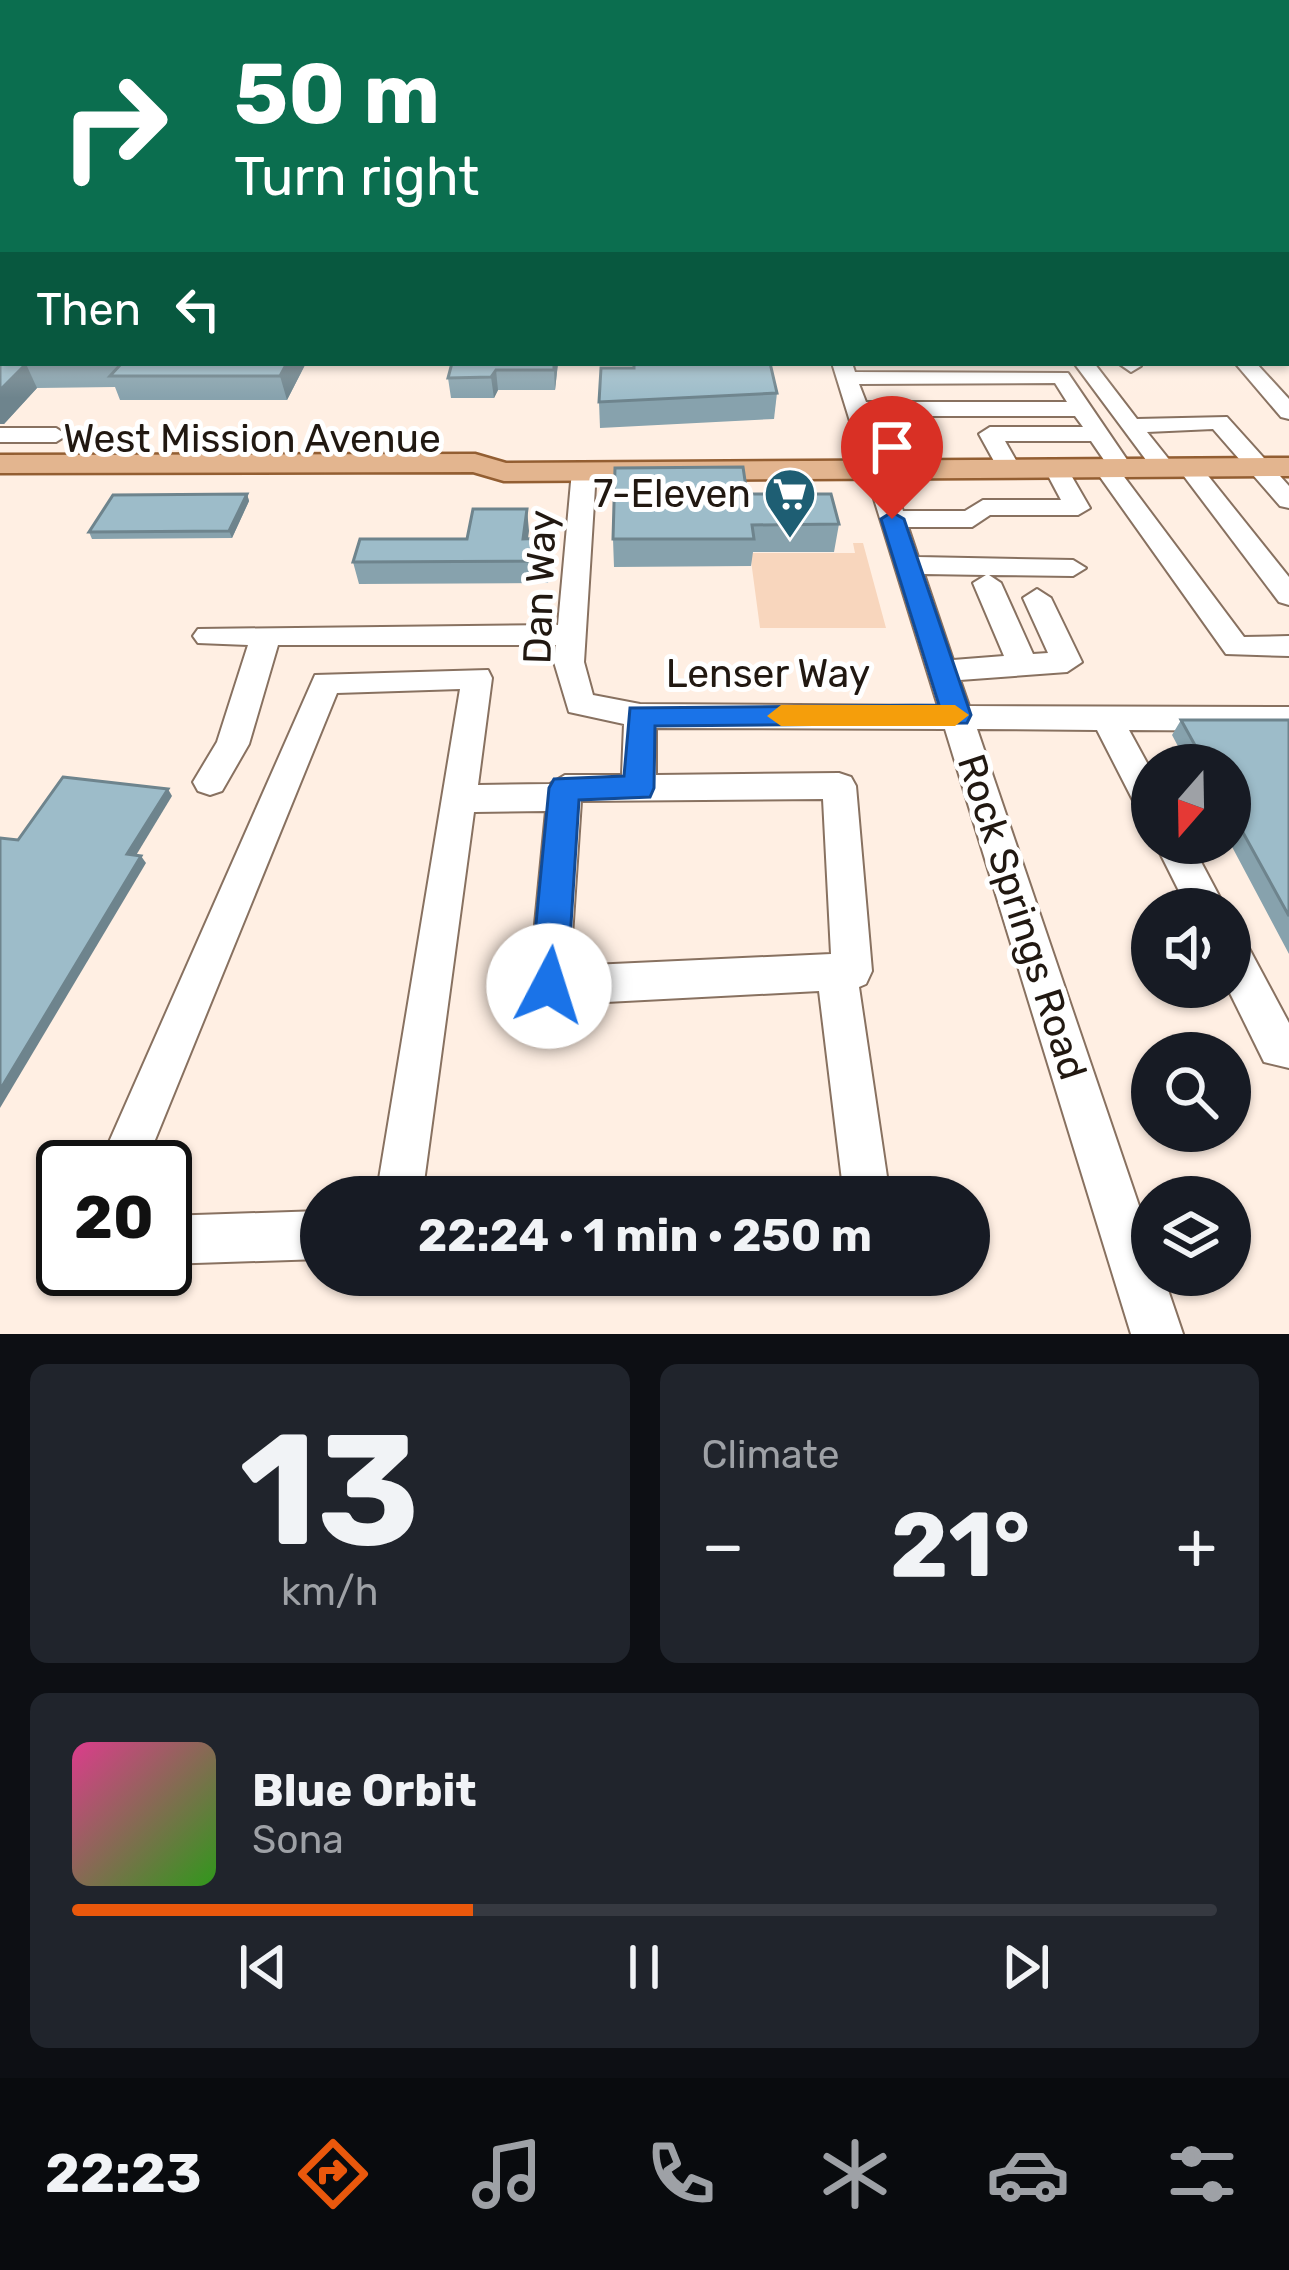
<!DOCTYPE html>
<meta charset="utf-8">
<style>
body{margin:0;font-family:Rubik,sans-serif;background:#20242c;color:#f1f3f6;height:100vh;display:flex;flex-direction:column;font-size:45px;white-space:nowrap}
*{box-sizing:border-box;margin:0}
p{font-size:39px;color:#9ea1a6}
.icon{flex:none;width:66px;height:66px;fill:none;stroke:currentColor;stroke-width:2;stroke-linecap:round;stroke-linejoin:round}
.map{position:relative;height:1334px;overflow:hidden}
.sheet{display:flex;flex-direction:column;gap:30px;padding:30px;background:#0d0f14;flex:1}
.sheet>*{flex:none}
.hud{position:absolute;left:0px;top:0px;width:1290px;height:366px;box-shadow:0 3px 9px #0004;background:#0b6e4f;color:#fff;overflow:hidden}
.needle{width:78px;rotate:200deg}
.fabs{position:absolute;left:1131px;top:744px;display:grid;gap:24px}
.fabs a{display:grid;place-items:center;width:120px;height:120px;border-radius:50%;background:#171b24;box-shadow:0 3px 9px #0004;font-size:60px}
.speed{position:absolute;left:36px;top:1140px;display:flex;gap:24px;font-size:60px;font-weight:700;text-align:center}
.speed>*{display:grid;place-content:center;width:156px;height:156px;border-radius:50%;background:#171b24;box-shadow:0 3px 9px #0004;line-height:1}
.speed .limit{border:6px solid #111;border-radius:18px;background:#fff;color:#111}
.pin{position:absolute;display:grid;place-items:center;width:102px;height:102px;color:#fff;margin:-123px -51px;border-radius:50% 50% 50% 0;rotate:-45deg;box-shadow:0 0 12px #0007}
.pin .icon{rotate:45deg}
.me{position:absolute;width:132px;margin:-66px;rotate:5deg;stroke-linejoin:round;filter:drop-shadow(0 0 9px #0008)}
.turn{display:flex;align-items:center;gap:42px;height:252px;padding:0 36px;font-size:54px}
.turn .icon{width:156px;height:156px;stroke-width:2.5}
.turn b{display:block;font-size:84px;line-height:102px}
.then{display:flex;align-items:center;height:114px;padding:0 36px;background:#0003;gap:24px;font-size:45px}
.big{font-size:90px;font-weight:700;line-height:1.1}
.sheet .tile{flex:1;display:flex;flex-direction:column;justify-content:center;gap:18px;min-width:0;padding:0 42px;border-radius:18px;background:#20242c}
.sheet .dial{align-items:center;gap:0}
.dial b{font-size:156px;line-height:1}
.song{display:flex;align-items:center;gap:36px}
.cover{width:144px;height:144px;border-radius:18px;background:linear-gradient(135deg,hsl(330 70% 55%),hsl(110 70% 35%))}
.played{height:12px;border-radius:6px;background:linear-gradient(90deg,#ea580c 35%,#363941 35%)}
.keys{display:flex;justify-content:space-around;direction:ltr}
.heat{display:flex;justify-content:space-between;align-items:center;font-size:66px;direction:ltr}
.sheet .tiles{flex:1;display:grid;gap:30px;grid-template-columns:1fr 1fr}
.tile:last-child{grid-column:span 2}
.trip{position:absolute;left:300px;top:1176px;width:690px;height:120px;border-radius:60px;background:#171b24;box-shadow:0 3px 9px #0004;font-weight:700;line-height:120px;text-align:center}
.tabs{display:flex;height:192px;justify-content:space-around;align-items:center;background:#090b0e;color:#9ea1a6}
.tabs .icon{width:84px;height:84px}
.tabs .active{color:#ea580c}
.tabs b{font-size:54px;color:#f1f3f6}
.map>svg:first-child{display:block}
.green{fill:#f8d6bd}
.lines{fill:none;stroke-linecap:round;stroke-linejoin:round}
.minor-casing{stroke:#887160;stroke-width:4}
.major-casing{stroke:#935e32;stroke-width:5}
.minor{fill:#fff;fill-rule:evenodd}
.major{fill:#e3b58f;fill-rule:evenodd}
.wall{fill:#87a2ad}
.shaded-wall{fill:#6e848d}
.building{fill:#9dbcc9;stroke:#6e848d;stroke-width:3}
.route{fill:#1a73e8;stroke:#114b97;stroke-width:3}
.slow{fill:#f59e0b}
.labels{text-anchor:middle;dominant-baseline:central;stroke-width:10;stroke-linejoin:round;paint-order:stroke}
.street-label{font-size:39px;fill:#211811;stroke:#fff}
.poi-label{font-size:39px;fill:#211811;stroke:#fff;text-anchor:end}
</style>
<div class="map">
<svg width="1289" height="1334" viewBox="0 0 1289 1334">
<rect width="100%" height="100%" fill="#ffefe3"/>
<path class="green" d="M853,543H863L886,628H760L750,553H855Z"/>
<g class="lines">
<g class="minor-casing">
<g id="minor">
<rect x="1287" y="283" width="2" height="12"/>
<path d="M3,319V333L0,334V320Z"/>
<path d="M832,363H852L855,372L1068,373L1132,467L1122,474L1244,637L1289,636V656L1226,654L1093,467L1104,460L1091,441H1005L1021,469L1009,476L1001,474L979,434L990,427H1083L1075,416H870L903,511H965L983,500H1061L1044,468L1056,461L1064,463L1090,508L1078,515H990L972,527H908L918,557L1073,560L1086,568L1073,576L989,575L1001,583L1033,654L1048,653L1023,598L1037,589L1051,598L1082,662L1067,672L960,680L969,706L1289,707V731L1129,730L1152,772V818L1140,814L1097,730L977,729L1152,1244V1275H1163L1183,1334H1131L945,729L656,728V775L839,773L851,777L856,786L872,971L866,984L859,987L890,1197H844L819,991L549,1005L535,999L529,986L546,811L474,812L422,1197H376L460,689L337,693L144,1167H98L315,675L488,670L492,678L478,785L550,784L565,775H622L624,724L569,712L554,662L556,645H278L249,744L222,791L210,795L198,791L193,782L217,742L248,645L198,643L193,636L198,629L558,625L572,471L584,464L596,471L584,662L593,695L640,704L938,706ZM1055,383L1067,402H866L859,384ZM924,574L986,575L973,583L1004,656L953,660ZM823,799L831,954L570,966L581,801Z"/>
<path d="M1074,363H1094L1137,419L1227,417L1289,486V508L1280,506L1213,429L1147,432L1175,467L1171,472H1155Z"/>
<path d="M1118,363H1139L1141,366L1131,372Z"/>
<path d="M1235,363H1256L1289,399V419L1281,417Z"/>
<path d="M0,428H56L67,435L56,442H0Z"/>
<path d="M1189,460L1197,462L1289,577V605L1279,602L1177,467Z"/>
<path d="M1155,843H1191L1226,909H1188Z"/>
<path d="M1230,934L1244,939L1289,1023V1068L1264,1062L1227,987Z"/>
<path d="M321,1211V1259L165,1264V1216Z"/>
</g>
</g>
<g class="major-casing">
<path id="major" d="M475,454L506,463L1289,458V476L504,481L473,472L0,473V455Z"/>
</g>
<use href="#minor" class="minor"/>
<use href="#major" class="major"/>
</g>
<g class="wall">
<path d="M1287,211H1289V278L1287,277Z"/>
<path d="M3,363H306L287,400H120L115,387L37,388L4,424Z"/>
<path d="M452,363H558L555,390H498L494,398H451L448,378Z"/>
<path d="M777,393L774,419L600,428L599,402Z"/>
<path d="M247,494L249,501L232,538L92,539L89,532Z"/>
<path d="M747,494L839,524L834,552H753L751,566L614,567L613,539Z"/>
<path d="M527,509L528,539L550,561L548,583L359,584L353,562L467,539Z"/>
<path d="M1181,720H1289V954L1230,843V765H1188L1172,735Z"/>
</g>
<g class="shaded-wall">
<path d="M3,280V306L0,309V283Z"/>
<path d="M287,363H306L287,400L280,376Z"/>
<path d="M554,363H558L555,390L554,370Z"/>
<path d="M26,364L37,388L4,424H0V390Z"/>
<path d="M496,370L498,390L494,398L491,377Z"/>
<path d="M247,494L249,501L232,538L229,531Z"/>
<path d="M527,509L529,531L525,561L523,539Z"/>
<path d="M548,538L550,561L548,583L546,561Z"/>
<path d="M168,789L172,796L132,862L127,854Z"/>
<path d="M141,856L146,863L0,1108V1090Z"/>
</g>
<g class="building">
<path d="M1287,211H1289V245L1287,244Z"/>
<path d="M0,352H3V363H287L280,376H110L121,364H26L0,390Z"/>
<path d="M452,363H554V370H496L491,377L448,378Z"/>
<path d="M634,363H770L777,393L599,402L601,368H634Z"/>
<path d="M743,467L747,494H831L839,524L752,525L754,539H613L615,468Z"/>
<path d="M247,494L229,531L89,532L113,495Z"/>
<path d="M473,509H527L523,539L548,538L546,561L353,562L360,539H467Z"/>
<path d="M1181,720H1289V916L1230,809V765H1206Z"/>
<path d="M63,777L168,789L127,854L141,856L0,1090V838L18,840Z"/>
</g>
<linearGradient id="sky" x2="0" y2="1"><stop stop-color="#a5acb6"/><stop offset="0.53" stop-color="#fff8f2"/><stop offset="1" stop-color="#fff8f2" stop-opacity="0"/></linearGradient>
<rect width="1289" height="398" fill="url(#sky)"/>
<path class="route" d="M892,512L904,519L971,715L967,723L655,726L654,788L650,797L579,800L567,986L562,998L549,1003L536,998L530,986L549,788L554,779L624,776L630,708L939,705L881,519Z"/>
<path class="slow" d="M781,705H955L969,715L955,726H781L767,716Z"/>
<defs>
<g id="supermarket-pin" transform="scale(2.7)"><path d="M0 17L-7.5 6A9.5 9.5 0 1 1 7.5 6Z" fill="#1e5e73" stroke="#fff"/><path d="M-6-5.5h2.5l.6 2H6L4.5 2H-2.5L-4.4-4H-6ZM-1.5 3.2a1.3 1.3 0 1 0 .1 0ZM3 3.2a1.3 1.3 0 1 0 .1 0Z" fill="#fff"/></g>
</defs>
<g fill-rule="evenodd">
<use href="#supermarket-pin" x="790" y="494"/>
</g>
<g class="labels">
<g class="street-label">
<text x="252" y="439">West Mission Avenue</text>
<text transform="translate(540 587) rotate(-88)">Dan Way</text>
<text x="768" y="674">Lenser Way</text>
<text transform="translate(1022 917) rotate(72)">Rock Springs Road</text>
</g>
<g class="poi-label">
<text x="751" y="494">7-Eleven</text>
</g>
</g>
</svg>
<div class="fabs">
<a><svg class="needle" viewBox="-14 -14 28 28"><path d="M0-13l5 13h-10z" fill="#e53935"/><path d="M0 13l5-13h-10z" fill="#9ea1a6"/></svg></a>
<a><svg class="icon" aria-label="sound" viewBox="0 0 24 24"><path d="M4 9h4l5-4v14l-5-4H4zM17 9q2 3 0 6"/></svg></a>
<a><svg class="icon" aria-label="search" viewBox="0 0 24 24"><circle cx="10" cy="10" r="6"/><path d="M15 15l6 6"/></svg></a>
<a><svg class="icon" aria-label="layers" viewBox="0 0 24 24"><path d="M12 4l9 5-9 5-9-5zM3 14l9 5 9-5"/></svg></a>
</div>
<div class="speed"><div class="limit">20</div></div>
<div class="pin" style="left:892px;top:519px;background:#d93025"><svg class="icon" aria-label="arrive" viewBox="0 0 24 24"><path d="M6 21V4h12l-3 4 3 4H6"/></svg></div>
<svg class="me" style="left:549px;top:986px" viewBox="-20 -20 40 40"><circle r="19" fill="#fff"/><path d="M0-13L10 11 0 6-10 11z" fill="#1a73e8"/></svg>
<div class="trip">22:24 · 1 min · 250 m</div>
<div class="hud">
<div class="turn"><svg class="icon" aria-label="right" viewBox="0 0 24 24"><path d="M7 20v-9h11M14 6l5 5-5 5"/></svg><div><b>50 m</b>Turn right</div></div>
<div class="then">Then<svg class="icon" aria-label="left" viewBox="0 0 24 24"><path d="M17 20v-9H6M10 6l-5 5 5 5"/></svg></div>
</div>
</div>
<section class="sheet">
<div class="tiles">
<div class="tile dial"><b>13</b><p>km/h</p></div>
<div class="tile"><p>Climate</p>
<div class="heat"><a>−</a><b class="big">21°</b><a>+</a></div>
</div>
<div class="tile">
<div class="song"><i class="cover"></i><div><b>Blue Orbit</b><p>Sona</p></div></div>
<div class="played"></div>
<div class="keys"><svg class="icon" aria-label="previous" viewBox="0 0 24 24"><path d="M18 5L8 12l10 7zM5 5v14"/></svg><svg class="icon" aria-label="pause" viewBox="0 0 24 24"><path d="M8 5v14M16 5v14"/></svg><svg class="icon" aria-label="next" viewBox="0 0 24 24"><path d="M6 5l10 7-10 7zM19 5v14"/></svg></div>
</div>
</div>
</section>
<nav class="tabs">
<b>22:23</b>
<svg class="icon active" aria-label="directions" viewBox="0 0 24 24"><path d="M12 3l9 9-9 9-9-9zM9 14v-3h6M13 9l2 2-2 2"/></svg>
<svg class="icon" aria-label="music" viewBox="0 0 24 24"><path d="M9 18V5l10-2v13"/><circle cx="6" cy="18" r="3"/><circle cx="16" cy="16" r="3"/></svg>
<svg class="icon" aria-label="phone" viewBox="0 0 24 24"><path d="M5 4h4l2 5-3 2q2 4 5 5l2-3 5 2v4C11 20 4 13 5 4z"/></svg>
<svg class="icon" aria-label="climate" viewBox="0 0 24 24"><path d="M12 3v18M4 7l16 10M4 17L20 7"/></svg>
<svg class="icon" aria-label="car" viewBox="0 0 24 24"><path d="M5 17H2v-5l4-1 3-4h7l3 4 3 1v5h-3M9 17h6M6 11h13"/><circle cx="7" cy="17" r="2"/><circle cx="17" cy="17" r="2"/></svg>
<svg class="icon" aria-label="filters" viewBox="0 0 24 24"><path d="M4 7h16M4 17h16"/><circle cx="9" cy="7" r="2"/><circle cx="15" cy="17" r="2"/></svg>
</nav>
